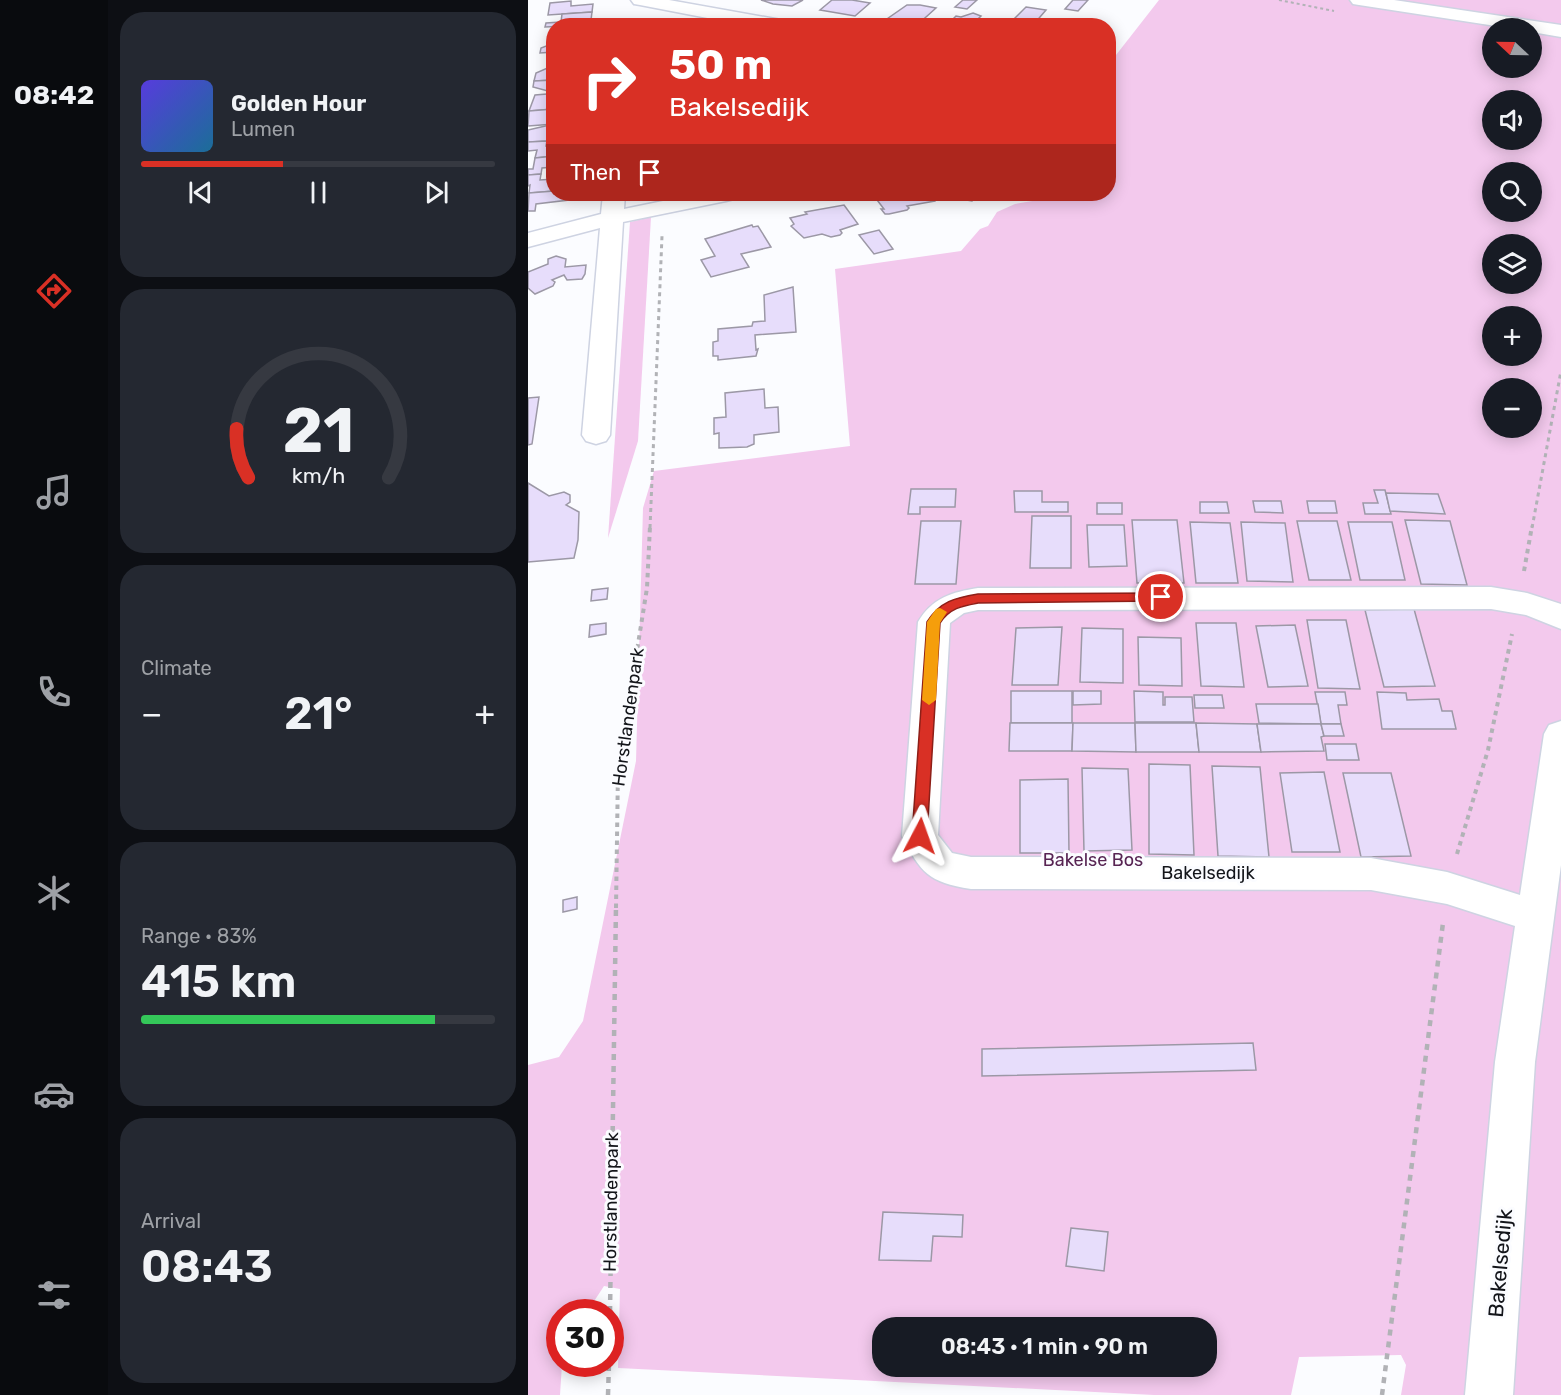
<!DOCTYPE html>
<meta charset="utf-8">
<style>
body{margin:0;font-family:Rubik,sans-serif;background:#242831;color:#f1f3f6;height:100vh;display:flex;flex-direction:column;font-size:22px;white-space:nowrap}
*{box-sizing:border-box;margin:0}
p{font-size:20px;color:#9ea1a6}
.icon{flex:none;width:33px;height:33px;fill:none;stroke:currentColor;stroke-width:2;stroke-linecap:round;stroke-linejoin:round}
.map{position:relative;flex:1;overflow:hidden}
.sheet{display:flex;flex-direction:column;gap:12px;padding:12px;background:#0d0f14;width:420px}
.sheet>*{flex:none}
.guide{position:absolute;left:18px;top:18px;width:570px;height:183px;border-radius:24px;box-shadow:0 3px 15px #0003;background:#d93025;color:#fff;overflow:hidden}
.needle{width:39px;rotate:292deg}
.fabs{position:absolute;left:954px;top:18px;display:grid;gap:12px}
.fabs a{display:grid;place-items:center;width:60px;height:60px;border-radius:50%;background:#171b24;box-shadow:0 3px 15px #0003;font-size:30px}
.speed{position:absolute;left:18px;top:1299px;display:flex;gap:12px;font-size:30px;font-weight:700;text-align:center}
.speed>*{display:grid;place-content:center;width:78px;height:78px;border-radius:50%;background:#171b24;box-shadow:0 3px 15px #0003;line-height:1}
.speed .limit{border:9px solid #d22;background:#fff;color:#111}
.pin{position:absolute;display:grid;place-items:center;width:51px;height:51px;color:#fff;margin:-26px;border:3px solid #fff;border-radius:50%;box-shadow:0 2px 6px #0007}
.me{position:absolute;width:66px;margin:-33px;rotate:4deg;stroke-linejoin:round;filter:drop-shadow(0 0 4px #0008)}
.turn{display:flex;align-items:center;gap:21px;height:126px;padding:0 24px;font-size:27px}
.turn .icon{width:78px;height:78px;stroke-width:2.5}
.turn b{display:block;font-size:42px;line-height:51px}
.then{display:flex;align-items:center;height:57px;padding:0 24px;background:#0003;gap:12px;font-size:22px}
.big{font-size:45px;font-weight:600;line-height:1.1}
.sheet .card{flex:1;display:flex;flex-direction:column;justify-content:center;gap:9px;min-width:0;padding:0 21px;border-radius:24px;background:#242831}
.sheet .dial{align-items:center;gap:0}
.dial svg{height:156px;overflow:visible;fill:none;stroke:#363941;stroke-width:7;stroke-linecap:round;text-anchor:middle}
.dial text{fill:#f1f3f6;stroke:none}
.song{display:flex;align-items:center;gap:18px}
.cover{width:72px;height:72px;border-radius:9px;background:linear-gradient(135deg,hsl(250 70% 55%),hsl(200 70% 35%))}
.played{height:6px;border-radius:3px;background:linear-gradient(90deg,#d93025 40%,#363941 40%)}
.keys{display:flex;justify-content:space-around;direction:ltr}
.heat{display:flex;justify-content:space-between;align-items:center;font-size:33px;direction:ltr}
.charge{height:9px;border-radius:4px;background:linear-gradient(90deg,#34c759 83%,#363941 0)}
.trip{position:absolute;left:344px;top:1317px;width:345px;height:60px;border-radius:24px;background:#171b24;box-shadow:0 3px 15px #0003;font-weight:600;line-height:60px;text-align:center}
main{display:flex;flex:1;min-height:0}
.dock{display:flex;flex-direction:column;width:108px;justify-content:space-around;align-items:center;background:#090b0e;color:#9ea1a6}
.dock .icon{width:42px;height:42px}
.dock .current{color:#d93025}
.dock b{font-size:27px;color:#f1f3f6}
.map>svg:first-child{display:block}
.green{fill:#f3c9ed;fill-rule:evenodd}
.building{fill:#e7ddfb;stroke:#9c98a6;stroke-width:1.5}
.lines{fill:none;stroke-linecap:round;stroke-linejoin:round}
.street-casing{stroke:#ced3e2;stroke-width:3}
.secondary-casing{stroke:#ced3e2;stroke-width:3}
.path-far3{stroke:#b1b2b6;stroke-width:2;stroke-dasharray:3 3;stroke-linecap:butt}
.path-far2{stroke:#b1b2b6;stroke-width:3;stroke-dasharray:4 4;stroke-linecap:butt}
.path-far1{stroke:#b1b2b6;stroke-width:4;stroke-dasharray:4.5 4.5;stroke-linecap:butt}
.path{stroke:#b1b2b6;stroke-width:4.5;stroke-dasharray:6 6;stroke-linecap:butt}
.street{fill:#fff;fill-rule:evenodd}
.secondary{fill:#fff;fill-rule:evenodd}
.route{fill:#d93025;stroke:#8d1f18;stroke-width:1.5}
.slow{fill:#f59e0b}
.labels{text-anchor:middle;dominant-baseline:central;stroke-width:6;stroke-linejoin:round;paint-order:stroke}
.street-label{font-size:18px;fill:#13151a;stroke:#fbfcff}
.park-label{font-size:18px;fill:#572453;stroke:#fbfcff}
.near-street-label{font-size:21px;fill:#13151a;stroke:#fbfcff}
</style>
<main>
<nav class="dock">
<b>08:42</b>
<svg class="icon current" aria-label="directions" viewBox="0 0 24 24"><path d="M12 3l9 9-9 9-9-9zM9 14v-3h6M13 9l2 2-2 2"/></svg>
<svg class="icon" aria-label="music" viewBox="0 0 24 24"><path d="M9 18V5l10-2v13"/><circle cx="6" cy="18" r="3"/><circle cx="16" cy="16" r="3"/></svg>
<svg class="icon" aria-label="phone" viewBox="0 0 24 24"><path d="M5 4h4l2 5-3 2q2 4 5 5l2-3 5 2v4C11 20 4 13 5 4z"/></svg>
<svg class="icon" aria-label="climate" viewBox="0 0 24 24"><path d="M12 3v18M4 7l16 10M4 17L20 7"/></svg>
<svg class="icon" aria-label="car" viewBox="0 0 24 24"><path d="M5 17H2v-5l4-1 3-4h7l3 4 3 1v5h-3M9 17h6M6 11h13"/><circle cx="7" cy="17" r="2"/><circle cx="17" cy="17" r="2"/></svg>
<svg class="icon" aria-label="filters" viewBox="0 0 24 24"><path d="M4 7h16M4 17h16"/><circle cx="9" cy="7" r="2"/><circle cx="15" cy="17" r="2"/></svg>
</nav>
<section class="sheet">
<div class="card">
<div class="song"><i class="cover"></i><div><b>Golden Hour</b><p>Lumen</p></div></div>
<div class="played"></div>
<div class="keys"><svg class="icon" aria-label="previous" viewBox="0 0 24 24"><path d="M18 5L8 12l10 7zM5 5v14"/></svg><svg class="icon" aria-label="pause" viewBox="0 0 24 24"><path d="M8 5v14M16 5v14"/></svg><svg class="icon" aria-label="next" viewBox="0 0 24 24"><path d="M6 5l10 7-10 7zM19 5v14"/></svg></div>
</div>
<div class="card dial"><svg viewBox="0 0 100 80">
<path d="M14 69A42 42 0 1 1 86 69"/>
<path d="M14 69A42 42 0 0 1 8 44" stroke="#d93025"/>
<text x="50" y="56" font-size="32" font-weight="700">21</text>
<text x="50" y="72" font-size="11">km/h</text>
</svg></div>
<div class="card"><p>Climate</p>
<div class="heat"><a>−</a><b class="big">21°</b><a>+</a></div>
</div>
<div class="card"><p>Range · 83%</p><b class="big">415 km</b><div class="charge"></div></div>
<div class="card"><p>Arrival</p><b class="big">08:43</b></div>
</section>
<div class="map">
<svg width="1033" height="1395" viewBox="0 0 1033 1395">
<rect width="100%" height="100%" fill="#fbfcff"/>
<g class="green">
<path d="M631,0H1033V1395H873L878,1365L873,1355L771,1357L763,1395H626L90,1368L92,1289L76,1286L59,1312H32V1364H34L32,1395H0V1065L31,1057L55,1021L108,761L115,508L126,471L322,446L307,269L433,251L452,229L460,226L469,212L487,204L516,199L525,194H580L581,64ZM964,28H1004V68H964ZM964,100H1004V140H964ZM964,172H1004V212H964ZM964,244H1004V284H964ZM964,316H1004V356H964ZM964,388H1004V428H964ZM354,1328H678V1366H354Z"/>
<path d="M123,217L110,441L80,538L102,222Z"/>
</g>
<g class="building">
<path d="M233,0H275L264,6L245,4Z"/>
<path d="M304,0H324L342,3L327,16L292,10Z"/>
<path d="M435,0H449L439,9L427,7Z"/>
<path d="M545,0H560L550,11L537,9Z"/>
<path d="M43,1V6L65,4L64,12L20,15L22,3Z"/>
<path d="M379,5H392L408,8L388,26L356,21Z"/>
<path d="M498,7L518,10L506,24L484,21Z"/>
<path d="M64,12L63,20L40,21L39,26L17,27L18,23L33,22L34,14Z"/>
<path d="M445,13L453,16L450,19L464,23L461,26H418L428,16L433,17Z"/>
<path d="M26,43V52L12,53L13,48Z"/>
<path d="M24,66L26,80L6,81L8,73Z"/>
<path d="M26,80V94H19L20,91L5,87L6,81Z"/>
<path d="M19,94H26L25,109L1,111L7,95Z"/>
<path d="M25,109L26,124L0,126L1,111Z"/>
<path d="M26,124V135H20L19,141L0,142V130Z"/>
<path d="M19,141L18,146H26V156L7,158L9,150L0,151V142Z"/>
<path d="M26,156V167L14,168L13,174L0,175V169H5L7,158Z"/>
<path d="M13,174L12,180L26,179V191L1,193L2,185L0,186V175Z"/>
<path d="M26,191V194H41V200L8,204L7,211H0L1,193Z"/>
<path d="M358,194H414L407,201L379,206L381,208L379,210L361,214H357L353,209H356L346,196Z"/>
<path d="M425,194H457L452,199L447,198L444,201L427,198L430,195Z"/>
<path d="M316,205L330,224L312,230L314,233L312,235L303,237L294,234L276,238L263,226L266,224L262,218L279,214L277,212Z"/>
<path d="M224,225L225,227L230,226L243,247L213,254L221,267L183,277L173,260L187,256L177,239Z"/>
<path d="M351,230L365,249L346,254L331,235Z"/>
<path d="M28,256L38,259L37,267L58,265L57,274L54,279L39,280L36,275L24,280L27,282L25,286L7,294L0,288V272L20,264V259Z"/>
<path d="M265,287L268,332L227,335L228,350L230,349L228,356L190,360V356H185V342L190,341V329L224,326L225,322L237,321L236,295Z"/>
<path d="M236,389L237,408L250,407L251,432L226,435V444L219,447L191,448V433L186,434V418L198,417L197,393Z"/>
<path d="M11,397L4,444L0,445V398Z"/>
<path d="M0,483L21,496L36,492L42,495V502L38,505L51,512L50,540L46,558L0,562Z"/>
<path d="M383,489H428L427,507H392V514H380Z"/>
<path d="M846,490H857L863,514H837L835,503H850Z"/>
<path d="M486,491H514V502H540V512H487Z"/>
<path d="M858,493L910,494L917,514L862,511Z"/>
<path d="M725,501H753L755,513L727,512Z"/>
<path d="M779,501H807L809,513H781Z"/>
<path d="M672,502H699L701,513H672Z"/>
<rect x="569" y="503" width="25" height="11"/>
<path d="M504,516H543V568H502Z"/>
<path d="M604,520H649L656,583H609Z"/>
<path d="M877,520L922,521L939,585L893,584Z"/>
<path d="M393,521H433L428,584H387Z"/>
<path d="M769,521H809L823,580H781Z"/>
<path d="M662,522L702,523L710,583H668Z"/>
<path d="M713,522L757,523L765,582L719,581Z"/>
<path d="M820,522H864L877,580H832Z"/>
<path d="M559,525H596L599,566L561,567Z"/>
<path d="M80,588L79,599L63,601L64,590Z"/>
<path d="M886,609L907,686L856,687L837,610Z"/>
<path d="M779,620H818L832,689L790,688Z"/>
<path d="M78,623V634L61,637L62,625Z"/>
<path d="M668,623H708L716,687L673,686Z"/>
<path d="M767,625L780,686L740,687L728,626Z"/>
<path d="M534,627L530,685H484L488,628Z"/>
<path d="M554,628L595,629V683L552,682Z"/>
<path d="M610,637L653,638L654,686L611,685Z"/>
<rect x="483" y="691" width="61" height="32"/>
<path d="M545,691H573V704L545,705Z"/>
<path d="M606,691L635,692V705H637V697H664L666,722H607Z"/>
<path d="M787,692H817L819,705H810L813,724H793Z"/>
<path d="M849,692L878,693L879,700L911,699L914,711H924L928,729H854Z"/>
<path d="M666,695H694L696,708H667Z"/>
<path d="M728,704H790L793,724L731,723Z"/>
<path d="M482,723H545L544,751H481Z"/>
<path d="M545,723H607L608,752L544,751Z"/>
<path d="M607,723H668L671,752H608Z"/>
<path d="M668,723L729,724L733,752H671Z"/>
<path d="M729,724H793L796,736L793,737L796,751L733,752Z"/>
<path d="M793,724H813L816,736H796Z"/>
<path d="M797,744H828L831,760H799Z"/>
<path d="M621,764L662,765L666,855L621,854Z"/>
<path d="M684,766L732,767L741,857L690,856Z"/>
<path d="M554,768L600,769L604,850L556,851Z"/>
<path d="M796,772L812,852H764L752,773Z"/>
<path d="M815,773H863L883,856L833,857Z"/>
<path d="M540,779L541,853H492V780Z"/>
<path d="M49,897V909L35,912V900Z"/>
<path d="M725,1043L728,1070L454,1076V1049Z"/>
<path d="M355,1212L435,1215L434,1237L405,1236L403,1261L351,1260Z"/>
<path d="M543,1228L580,1232L576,1271L538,1266Z"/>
</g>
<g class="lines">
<g class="street-casing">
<g id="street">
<path d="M103,0H141L253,20L262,26H221L112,5L106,4Z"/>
<path d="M75,194H97L96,209L169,194H209L206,199L198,201L95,222L82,435L78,441L68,444L58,441L54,435L72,228L0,247V233L73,214Z"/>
<path d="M963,587L999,593L1033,604V629L998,615L963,609L450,610L436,613L422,623L410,835L424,853L443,857L843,858L919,872L992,895L1016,734L1021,725L1033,721V865L1007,1062L985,1395H937L967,1062L987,926L919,904L843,890L443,889C400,882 393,873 374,836L390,622C404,598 424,592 450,588Z"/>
</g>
</g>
<g class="secondary-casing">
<path id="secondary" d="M822,0H866L1033,25V37L1004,32V28H981L831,5L825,4Z"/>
</g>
<path class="path-far3" d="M751,0L806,11"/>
<g class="path-far2">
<path d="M122,528L134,236"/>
<path d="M1004,528L1033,371"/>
</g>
<g class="path-far1">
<path d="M996,571L1004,526"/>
<path d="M929,854L960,750L984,634"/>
<path d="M88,908L90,769L119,588L122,526"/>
</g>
<g class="path">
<path d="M82,1312L88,906"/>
<path d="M80,1395L81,1364"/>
<path d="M854,1395L915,923"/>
</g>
<use href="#street" class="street"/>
<use href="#secondary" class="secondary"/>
</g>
<path class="route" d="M633,593L639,597L633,601L450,603C434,606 422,608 412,623L399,836L397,841H386L384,836L399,622C412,601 427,598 450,594Z"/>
<path class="slow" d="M412,608L419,612L412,623L408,700L401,705L394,700L399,622L408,609Z"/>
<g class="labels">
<g class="street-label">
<text transform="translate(100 717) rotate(-82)">Horstlandenpark</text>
<text x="680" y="873">Bakelsedijk</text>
<text transform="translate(83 1202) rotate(-89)">Horstlandenpark</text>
</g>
<g class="park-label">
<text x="565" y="860">Bakelse Bos</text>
</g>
<g class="near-street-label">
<text transform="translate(972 1263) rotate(-85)">Bakelsedijk</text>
</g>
</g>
</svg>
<div class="fabs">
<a><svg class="needle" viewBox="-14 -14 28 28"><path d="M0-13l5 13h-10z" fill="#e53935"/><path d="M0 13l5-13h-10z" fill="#9ea1a6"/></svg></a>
<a><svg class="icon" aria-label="sound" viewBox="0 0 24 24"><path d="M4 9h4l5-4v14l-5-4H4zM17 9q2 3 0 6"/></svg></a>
<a><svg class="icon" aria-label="search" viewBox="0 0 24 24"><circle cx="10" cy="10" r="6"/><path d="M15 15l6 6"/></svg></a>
<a><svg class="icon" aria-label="layers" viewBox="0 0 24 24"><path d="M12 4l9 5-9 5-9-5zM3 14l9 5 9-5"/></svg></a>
<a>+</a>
<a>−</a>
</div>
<div class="speed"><div class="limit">30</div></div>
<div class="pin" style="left:633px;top:597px;background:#d93025"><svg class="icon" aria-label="arrive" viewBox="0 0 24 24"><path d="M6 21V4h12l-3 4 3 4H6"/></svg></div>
<svg class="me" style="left:392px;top:836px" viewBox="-20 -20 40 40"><path d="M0-17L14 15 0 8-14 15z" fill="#d93025" stroke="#fff" stroke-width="4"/></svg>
<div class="trip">08:43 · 1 min · 90 m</div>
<div class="guide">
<div class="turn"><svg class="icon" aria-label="right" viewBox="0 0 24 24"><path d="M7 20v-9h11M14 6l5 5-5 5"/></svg><div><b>50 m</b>Bakelsedijk</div></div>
<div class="then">Then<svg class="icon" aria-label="arrive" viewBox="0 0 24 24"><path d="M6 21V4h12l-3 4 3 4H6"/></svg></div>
</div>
</div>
</main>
